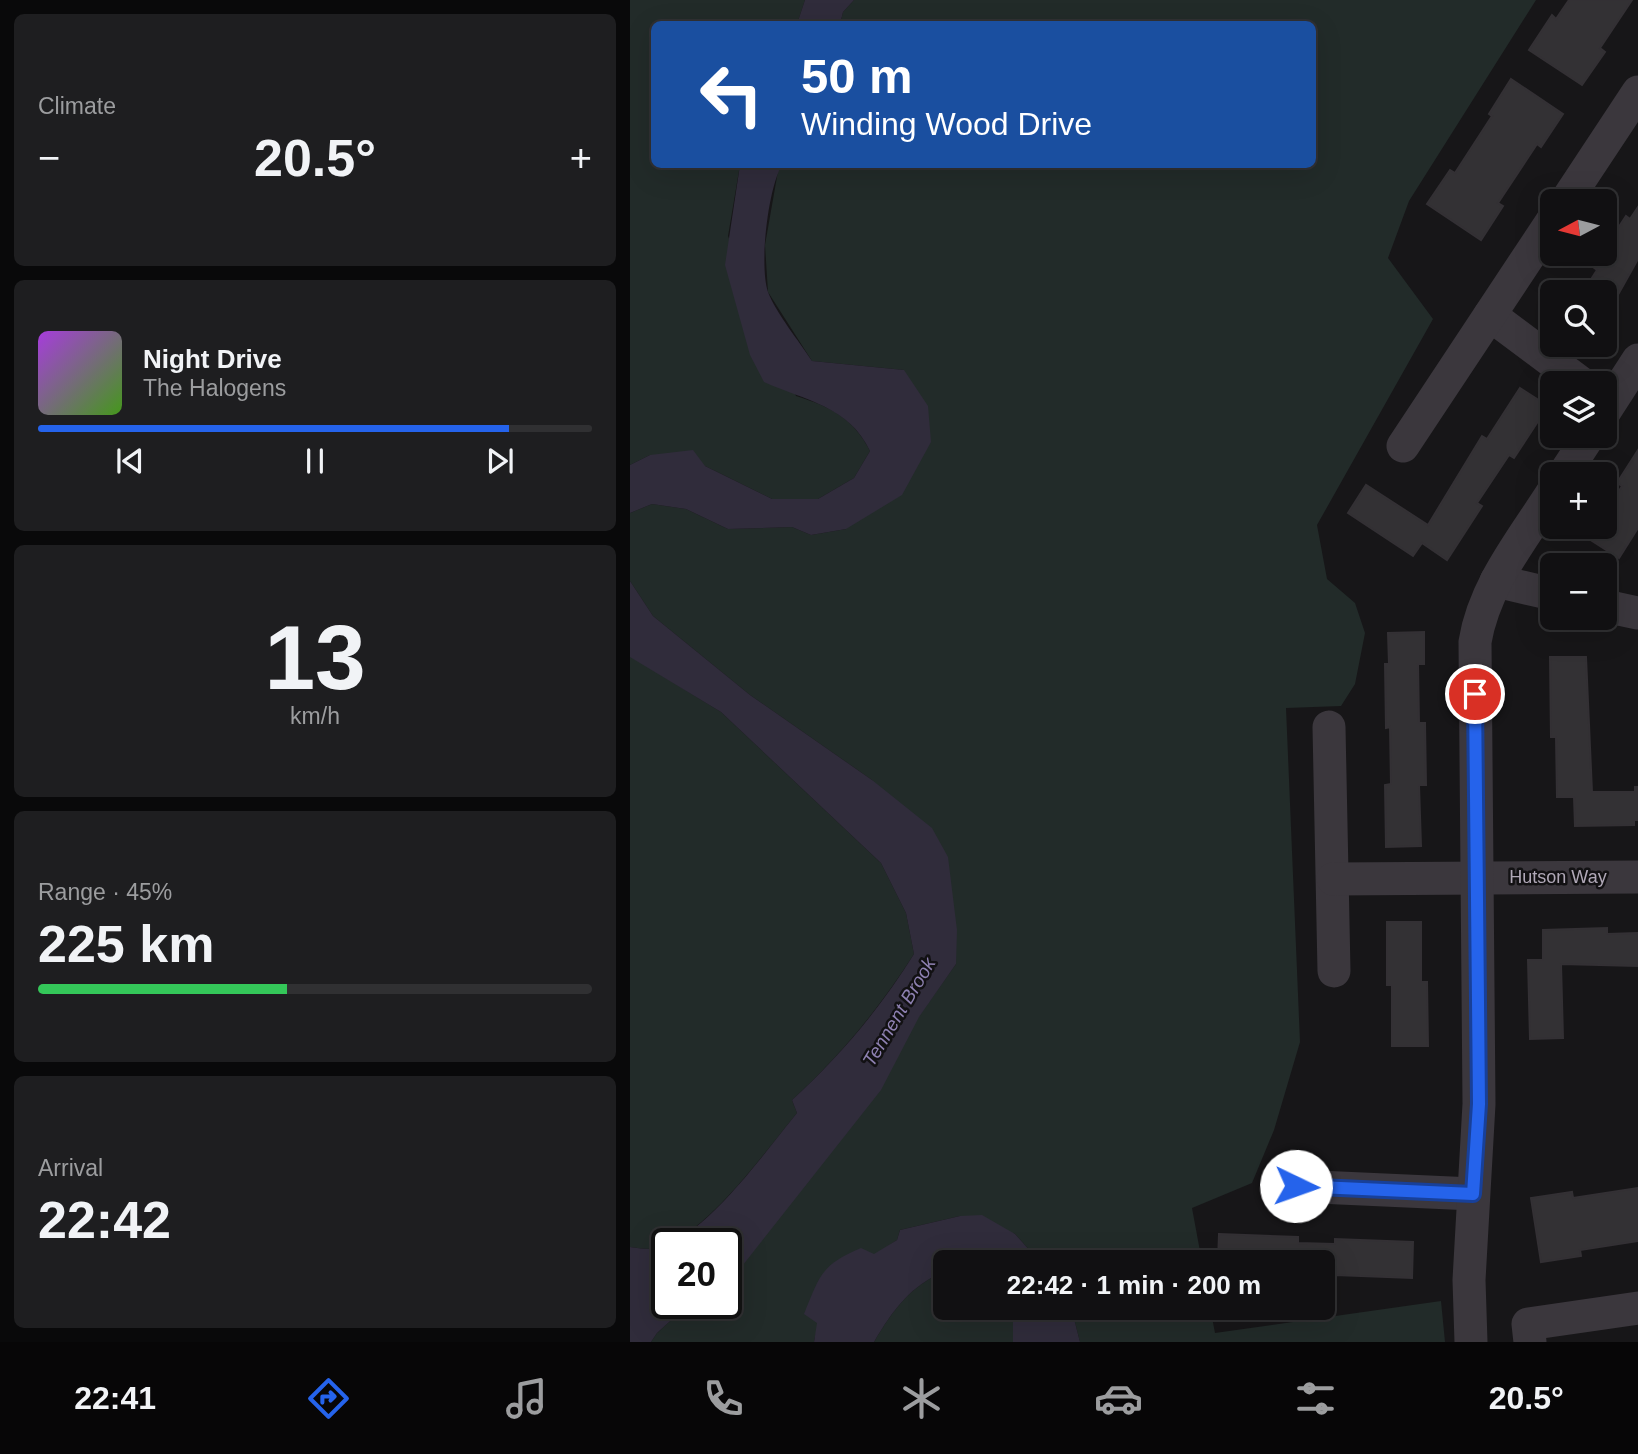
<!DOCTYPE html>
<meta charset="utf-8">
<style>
body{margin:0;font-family:Arial,sans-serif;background:#1e1e20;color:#f1f3f6;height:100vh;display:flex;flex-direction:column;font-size:26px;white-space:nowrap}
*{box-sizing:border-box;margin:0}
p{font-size:23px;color:#9c9d9f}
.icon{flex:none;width:38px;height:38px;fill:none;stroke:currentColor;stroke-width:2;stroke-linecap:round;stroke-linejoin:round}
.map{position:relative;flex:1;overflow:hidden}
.drawer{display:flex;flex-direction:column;gap:14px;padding:14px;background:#09090a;width:630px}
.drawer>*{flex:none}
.banner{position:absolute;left:21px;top:21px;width:665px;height:147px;border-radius:10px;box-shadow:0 7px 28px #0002,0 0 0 2px #303032;background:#1a4fa0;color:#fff;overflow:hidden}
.needle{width:46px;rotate:263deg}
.fabs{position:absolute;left:910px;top:189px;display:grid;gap:14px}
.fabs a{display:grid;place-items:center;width:77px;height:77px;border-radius:10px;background:#111012;box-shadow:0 7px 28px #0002,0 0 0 2px #303032;font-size:35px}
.speed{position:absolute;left:21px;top:1228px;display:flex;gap:14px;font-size:35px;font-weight:700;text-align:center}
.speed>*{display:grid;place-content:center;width:91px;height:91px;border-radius:50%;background:#111012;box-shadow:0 7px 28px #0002,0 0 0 2px #303032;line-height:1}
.speed .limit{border:4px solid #111;border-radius:10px;background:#fff;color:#111}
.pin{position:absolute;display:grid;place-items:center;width:60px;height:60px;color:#fff;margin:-30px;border:4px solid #fff;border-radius:50%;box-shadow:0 2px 7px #0007}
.me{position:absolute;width:77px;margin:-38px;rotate:93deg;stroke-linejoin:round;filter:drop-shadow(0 0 5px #0008)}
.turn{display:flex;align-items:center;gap:24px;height:147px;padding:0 35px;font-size:32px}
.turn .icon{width:91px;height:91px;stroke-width:2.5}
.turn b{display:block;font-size:49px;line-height:60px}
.big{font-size:52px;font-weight:700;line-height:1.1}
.drawer .card{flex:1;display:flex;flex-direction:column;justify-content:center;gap:10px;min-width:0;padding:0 24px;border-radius:10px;background:#1e1e20}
.drawer .dial{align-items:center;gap:0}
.dial b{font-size:91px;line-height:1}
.song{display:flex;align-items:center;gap:21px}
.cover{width:84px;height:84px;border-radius:10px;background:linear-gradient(135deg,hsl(280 70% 55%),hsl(100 70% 35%))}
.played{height:7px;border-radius:4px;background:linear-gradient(90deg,#2563eb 85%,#303032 85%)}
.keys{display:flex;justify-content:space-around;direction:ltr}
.heat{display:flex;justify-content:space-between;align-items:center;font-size:38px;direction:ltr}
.charge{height:10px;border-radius:5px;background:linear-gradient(90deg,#34c759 45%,#303032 0)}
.trip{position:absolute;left:303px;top:1250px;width:402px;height:70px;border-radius:10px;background:#111012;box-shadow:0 7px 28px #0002,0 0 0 2px #303032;font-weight:700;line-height:70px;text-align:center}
.dock{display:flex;height:112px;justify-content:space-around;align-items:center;background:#070607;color:#9c9d9f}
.dock .icon{width:49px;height:49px}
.dock .active{color:#2563eb}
.dock b{font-size:32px;color:#f1f3f6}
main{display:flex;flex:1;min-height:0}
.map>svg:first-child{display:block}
.green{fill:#222b29}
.water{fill:#302c3b}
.building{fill:#333134;stroke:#333034;stroke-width:2}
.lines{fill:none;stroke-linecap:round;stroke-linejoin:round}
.minor{stroke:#3b373d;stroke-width:33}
.route-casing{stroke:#184099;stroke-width:18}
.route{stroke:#2563eb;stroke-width:12}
.labels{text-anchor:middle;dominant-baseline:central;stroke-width:5;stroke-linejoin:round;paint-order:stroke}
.street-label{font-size:18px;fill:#b0a8b7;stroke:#121113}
.water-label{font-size:19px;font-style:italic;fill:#8e81b1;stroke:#121113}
</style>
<main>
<section class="drawer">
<div class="card"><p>Climate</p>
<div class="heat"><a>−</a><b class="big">20.5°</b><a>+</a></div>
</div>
<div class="card">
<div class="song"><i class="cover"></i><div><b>Night Drive</b><p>The Halogens</p></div></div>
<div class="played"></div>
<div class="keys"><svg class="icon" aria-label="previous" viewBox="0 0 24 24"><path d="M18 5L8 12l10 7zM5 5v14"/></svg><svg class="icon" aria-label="pause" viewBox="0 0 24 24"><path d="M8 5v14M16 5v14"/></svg><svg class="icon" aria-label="next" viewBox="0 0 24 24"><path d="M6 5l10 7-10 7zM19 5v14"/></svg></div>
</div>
<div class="card dial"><b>13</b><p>km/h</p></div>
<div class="card"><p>Range · 45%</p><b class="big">225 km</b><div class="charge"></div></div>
<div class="card"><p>Arrival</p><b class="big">22:42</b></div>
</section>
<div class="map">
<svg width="1008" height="1342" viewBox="0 0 1008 1342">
<rect width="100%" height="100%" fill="#171618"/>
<g class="green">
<path d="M0,0H175L167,24H24V164L110,165L98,236L166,396C201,407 223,418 240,451L224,478L188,499H142L75,466L20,455L0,465Z"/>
<path d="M224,0H906L779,201L758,258L803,319L687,525L697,579L725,603L735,633L725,684L711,706L656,708L670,1042L644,1130L622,1183L562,1208L572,1262H410L385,1234L330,1216L270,1230L267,1240C236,1259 190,1306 184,1342H21L27,1333L59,1304H96V1272L109,1269L326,964L242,780L120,695L23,616L0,581V513L22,504L56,509L98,529L162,527L181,535L216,529L274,370L182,361L138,292L135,245L148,171L152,165L682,164V24H210L213,12Z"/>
<path d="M0,656L91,712L251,863L276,913L284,954C249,1009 209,1057 162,1100L167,1113C137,1149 70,1244 22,1249C15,1249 7,1248 0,1247Z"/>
<path d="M315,1271V1307H375L383,1318V1342H244C263,1310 280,1286 315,1271Z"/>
<path d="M811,1301L815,1342H450L441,1307H580L585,1333Z"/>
</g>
<g class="water">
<path d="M175,0H224L213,12L210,24H167Z"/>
<path d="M110,165H152C138,188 129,266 138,292C146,313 169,341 182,361L274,370L298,406L301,442L272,495L216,529L181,535L162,527L98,529L56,509L22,504L0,513V465L20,455L63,450L75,466L142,499H188L224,478L240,451C219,406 176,401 134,382L120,355L95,265Z"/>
<path d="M0,581L23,616L120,695L242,780L302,828L318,857L327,930L326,964L289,1017L251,1090L109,1270L96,1272V1244H37V1304H59L27,1333L21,1342H0V1247C7,1248 15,1249 22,1249C70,1245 137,1149 167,1113L162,1100C209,1057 250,1009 284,954L276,913L251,863L91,712L0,657Z"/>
<path d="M352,1215L385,1234L410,1262H315V1271C280,1286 263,1310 244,1342H184L187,1323L174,1314C190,1275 191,1265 231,1248L244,1254L267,1240L270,1230L330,1216Z"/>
<path d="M375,1307H441L450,1342H383V1319Z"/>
</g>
<g class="building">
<path d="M939,0H1002L970,48L975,52L952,85L899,50L922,15L926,19Z"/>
<path d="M881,79L933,114L911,147L907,144L868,203L873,206L851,240L797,204L820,170L825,173L862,116L859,114Z"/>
<path d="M1008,207V259L975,318V292H953L967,270L963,267L971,254H975V248L996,216L1000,219Z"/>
<path d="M890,388L918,406L884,458L879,455L847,503L852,506L817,560L792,543L783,556L718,513L736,485L798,525L852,436L857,439Z"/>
<path d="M1008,450V528L989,558L959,539L967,527H975V514L992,486L987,483Z"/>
<path d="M794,632V664H788L789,723H795L796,785H789L791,846L756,847L755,785L761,784L760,727L756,728L755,664H759L758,633Z"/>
<path d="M920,657H956L962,792H1005V787H1008V820H1004V825L945,826L944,797H927L926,737H921Z"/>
<path d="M757,922H791V982H797L798,1046H762V985H757Z"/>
<path d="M977,928V934L1008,933V966L931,964L933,1038L900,1039L898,960H913V930Z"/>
<path d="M1008,1188V1241L950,1250L951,1256L911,1262L901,1198L942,1192L943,1198Z"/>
<path d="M589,1234L668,1237V1243L705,1244V1239L783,1242L782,1278L705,1275L704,1280L693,1279V1262H588Z"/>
</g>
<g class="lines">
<g class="minor">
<path d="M936,201L1008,92"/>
<path d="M860,315L951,383"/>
<path d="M975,411L1008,360"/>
<path d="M773,446L922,221"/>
<path d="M934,474L959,436"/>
<path d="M866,581L922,594"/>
<path d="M975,606L1008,613"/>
<path d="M699,727L704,971"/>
<path d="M703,879L1008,877"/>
<path d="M666,1186L843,1194"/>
<path d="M841,1342L839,1280L849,1104L845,642C854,586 892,540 922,493"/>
<path d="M900,1342L898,1324L1008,1308"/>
</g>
</g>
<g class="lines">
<g class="route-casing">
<path id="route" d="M666,1186L843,1194L849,1104L845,694"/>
</g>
<use href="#route" class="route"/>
</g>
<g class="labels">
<g class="street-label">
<text x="928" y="877">Hutson Way</text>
</g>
<g class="water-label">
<text transform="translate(269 1012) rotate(-59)">Tennent Brook</text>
</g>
</g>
</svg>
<div class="fabs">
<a><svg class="needle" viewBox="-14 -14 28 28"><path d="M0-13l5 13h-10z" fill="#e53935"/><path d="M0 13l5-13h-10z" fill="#9c9d9f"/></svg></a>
<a><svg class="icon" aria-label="search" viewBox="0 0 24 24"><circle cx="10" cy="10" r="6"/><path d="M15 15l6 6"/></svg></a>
<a><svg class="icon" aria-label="layers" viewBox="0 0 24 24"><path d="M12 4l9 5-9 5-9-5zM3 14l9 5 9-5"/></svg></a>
<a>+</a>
<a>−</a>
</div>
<div class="speed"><div class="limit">20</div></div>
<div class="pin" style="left:845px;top:694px;background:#d93025"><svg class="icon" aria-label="arrive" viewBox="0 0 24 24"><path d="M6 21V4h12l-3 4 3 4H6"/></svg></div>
<svg class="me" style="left:666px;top:1186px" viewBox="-20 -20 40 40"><circle r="19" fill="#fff"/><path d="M0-13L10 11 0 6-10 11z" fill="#2563eb"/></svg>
<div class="trip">22:42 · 1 min · 200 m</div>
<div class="banner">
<div class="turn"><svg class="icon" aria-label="left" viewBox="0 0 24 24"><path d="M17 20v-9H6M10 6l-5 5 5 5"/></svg><div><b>50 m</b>Winding Wood Drive</div></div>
</div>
</div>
</main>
<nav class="dock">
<b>22:41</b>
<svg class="icon active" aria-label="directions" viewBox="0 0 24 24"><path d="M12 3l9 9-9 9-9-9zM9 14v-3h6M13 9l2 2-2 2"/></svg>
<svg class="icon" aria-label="music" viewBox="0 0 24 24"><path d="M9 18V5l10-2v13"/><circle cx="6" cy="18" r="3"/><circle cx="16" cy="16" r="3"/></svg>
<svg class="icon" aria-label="phone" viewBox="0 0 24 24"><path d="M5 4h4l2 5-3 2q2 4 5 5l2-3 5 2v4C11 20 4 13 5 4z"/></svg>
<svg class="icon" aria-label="climate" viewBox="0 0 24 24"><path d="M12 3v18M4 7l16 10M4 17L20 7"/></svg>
<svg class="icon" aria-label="car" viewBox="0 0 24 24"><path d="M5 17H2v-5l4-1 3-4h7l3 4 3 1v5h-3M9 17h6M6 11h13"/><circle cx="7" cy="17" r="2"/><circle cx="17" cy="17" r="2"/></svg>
<svg class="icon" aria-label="filters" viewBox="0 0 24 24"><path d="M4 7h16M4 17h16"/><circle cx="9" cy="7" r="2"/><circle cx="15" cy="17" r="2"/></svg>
<b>20.5°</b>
</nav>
